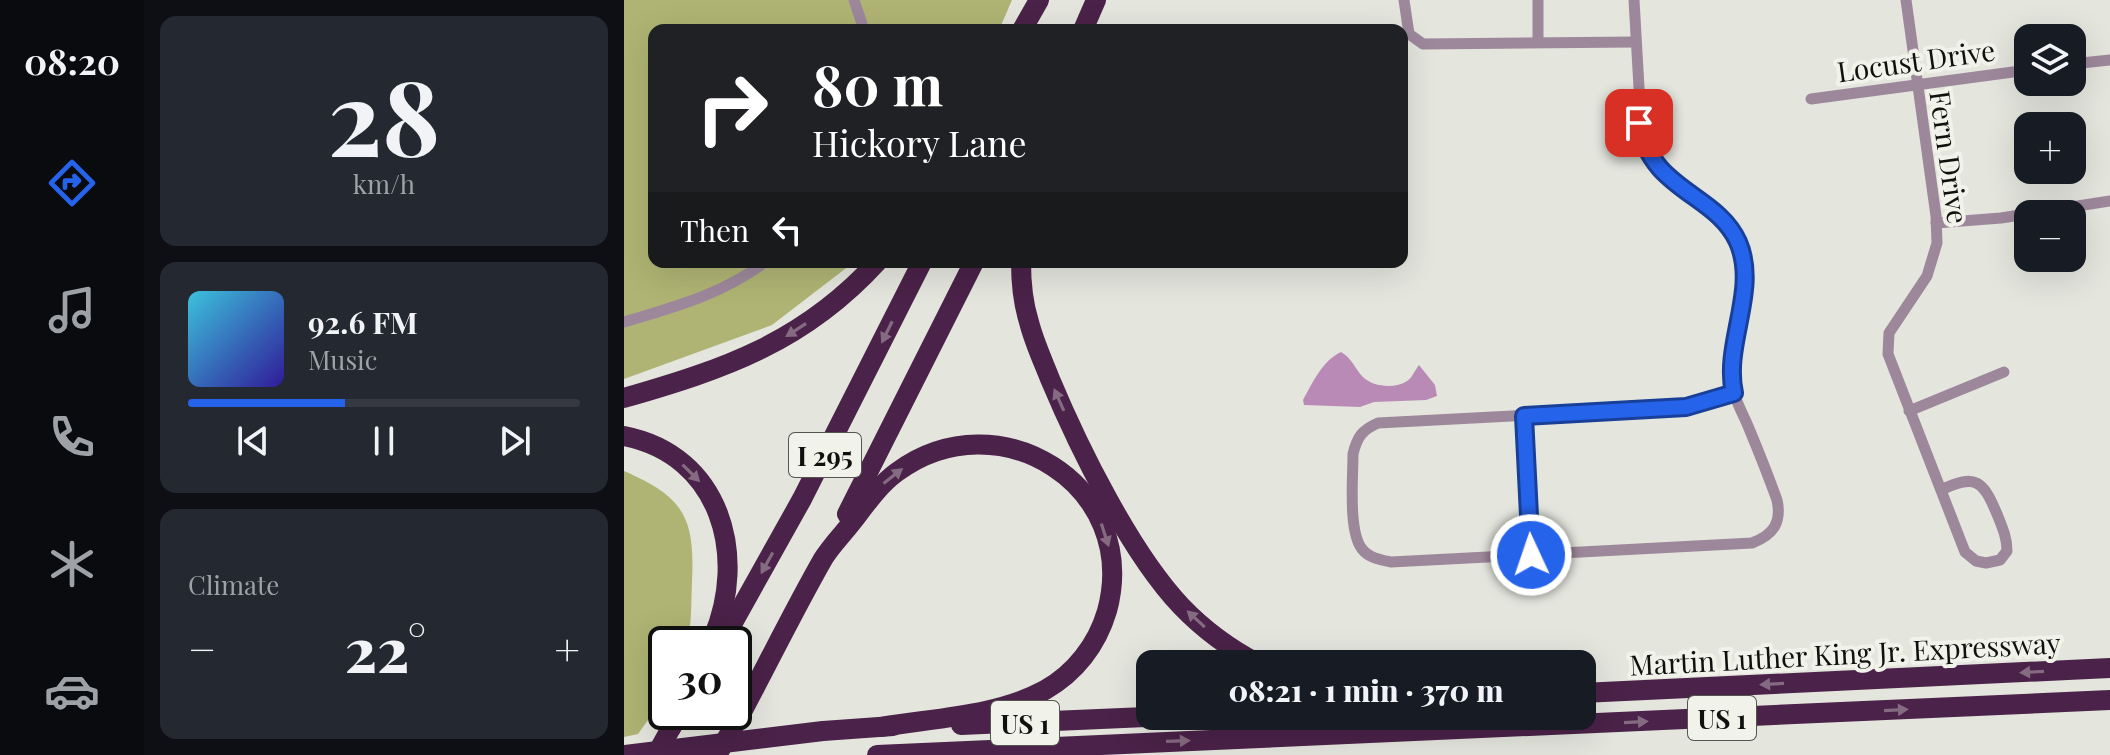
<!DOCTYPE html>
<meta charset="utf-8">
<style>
body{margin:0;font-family:"Playfair Display",serif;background:#242831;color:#f1f3f6;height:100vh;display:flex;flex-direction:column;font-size:30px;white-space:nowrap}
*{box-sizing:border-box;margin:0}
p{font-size:26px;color:#9ea1a6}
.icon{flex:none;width:44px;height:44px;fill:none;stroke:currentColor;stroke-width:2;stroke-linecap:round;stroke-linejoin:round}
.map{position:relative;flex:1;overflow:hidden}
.drawer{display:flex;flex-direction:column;gap:16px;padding:16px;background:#0d0f14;width:480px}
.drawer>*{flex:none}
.guide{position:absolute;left:24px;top:24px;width:760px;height:244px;border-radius:16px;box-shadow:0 8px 32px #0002;background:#202124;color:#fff;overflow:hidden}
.buttons{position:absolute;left:1390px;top:24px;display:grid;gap:16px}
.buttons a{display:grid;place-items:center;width:72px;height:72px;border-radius:16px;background:#171b24;box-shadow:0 8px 32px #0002;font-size:40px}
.speed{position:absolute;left:24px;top:626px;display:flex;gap:16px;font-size:40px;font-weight:700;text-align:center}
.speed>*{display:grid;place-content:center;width:104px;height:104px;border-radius:50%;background:#171b24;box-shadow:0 8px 32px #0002;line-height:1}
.speed .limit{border:4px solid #111;border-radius:12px;background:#fff;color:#111}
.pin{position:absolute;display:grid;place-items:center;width:68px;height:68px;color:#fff;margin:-34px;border-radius:16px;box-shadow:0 4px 12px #0006}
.me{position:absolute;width:88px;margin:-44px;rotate:357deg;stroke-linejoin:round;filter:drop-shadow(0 0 6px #0008)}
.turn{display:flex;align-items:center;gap:28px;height:168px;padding:0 32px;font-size:36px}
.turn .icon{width:104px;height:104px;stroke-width:2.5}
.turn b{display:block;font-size:56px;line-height:68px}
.then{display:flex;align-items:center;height:76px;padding:0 32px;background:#0003;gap:16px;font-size:30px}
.big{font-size:60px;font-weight:800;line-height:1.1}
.drawer .card{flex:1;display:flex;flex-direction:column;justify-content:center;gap:12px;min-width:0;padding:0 28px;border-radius:16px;background:#242831}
.drawer .dial{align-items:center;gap:0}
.dial b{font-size:104px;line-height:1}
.song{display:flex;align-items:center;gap:24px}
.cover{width:96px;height:96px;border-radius:12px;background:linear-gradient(135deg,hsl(190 70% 55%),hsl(250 70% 35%))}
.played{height:8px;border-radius:4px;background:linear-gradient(90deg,#2563eb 40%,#363941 40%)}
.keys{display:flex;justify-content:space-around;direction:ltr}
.heat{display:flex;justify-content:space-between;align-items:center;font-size:44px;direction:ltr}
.trip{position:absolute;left:512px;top:650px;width:460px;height:80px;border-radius:16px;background:#171b24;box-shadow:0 8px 32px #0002;font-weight:800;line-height:80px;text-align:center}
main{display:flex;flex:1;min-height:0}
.tab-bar{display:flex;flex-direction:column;width:144px;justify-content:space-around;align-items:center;background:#090b0e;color:#9ea1a6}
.tab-bar .icon{width:56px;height:56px}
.tab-bar .selected{color:#2563eb}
.tab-bar b{font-size:36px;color:#f1f3f6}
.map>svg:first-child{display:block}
.forest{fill:#afb474}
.water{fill:#ba8ab7}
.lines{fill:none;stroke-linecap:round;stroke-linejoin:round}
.street{stroke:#9d889b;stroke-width:11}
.highway{stroke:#4b2249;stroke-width:20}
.highway-bridge{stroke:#4b2249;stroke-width:20}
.oneway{fill:#856b81}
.route-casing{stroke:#184099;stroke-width:20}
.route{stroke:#2563eb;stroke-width:14}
.labels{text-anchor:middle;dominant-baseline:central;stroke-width:8;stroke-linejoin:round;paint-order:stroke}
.shield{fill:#f1f2ea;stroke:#545450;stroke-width:2}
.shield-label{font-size:26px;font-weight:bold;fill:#10100e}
.street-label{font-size:28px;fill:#10100e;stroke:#f1f2ea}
</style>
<main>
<nav class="tab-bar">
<b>08:20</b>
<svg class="icon selected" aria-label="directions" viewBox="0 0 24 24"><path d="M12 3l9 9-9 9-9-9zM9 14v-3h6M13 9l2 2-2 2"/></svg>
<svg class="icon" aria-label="music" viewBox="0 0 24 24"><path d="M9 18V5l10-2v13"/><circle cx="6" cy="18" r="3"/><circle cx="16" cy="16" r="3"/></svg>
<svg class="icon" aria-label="phone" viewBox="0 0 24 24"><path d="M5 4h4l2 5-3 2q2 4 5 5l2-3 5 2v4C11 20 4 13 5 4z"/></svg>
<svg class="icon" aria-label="climate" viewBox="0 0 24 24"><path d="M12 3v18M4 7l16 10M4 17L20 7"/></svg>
<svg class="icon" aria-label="car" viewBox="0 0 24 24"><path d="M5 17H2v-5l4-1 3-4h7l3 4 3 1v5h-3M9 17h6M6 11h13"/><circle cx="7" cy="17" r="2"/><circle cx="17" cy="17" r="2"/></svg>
</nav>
<section class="drawer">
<div class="card dial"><b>28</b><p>km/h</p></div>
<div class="card">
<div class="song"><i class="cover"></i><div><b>92.6 FM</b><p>Music</p></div></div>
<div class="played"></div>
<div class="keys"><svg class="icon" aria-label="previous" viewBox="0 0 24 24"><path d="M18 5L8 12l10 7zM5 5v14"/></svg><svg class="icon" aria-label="pause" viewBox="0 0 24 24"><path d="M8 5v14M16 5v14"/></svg><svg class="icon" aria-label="next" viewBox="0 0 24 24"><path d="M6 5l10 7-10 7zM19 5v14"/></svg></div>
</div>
<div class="card"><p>Climate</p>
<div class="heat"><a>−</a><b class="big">22°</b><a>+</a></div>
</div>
</section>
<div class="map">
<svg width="1486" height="755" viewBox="0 0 1486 755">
<rect width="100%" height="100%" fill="#e4e5dd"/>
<g class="forest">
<path d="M0,0H388L375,30H30V262H230L148,325L0,379Z"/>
<path d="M0,471C60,497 71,517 68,582C67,603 68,623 63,644H42V695L14,734L0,737Z"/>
</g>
<path class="water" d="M717,352C728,358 731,369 739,377C749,387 771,389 783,381C788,378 791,370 795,365L811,385L813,396L802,400L750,402L736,407L680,405L679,400C689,382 698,361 717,352Z"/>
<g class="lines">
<g class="street">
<path d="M230,0L240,30"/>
<path d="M780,0L785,34L799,44L1011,42"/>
<path d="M914,0V42"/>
<path d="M1010,0L1018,140C1040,188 1095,202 1114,241C1135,284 1103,330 1106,374C1107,392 1117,410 1124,426C1134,450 1144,475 1153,500C1158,523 1149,535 1128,543L767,562C757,560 745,558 738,549C724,531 729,477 729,454C733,437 738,430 754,423L1062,407L1110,393"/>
<path d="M1282,0L1312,216L1313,243L1303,276L1265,333L1264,354L1341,552L1352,561L1362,563L1376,560L1383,551C1383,537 1378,527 1373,514C1359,481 1352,473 1317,490"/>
<path d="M1448,64L1486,60"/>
<path d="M1187,99L1404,70"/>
<path d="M1312,223L1377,218L1486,201"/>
<path d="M0,322C50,307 99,294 141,262"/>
<path d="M1285,411L1380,372"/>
<path d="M900,416L907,555"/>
</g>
<g class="highway">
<path d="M398,30L415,0"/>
<path d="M459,30L472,0"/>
<path d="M397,262C397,282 399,303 405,322C410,342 419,361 426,379C455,448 506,552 557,606C580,630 606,649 635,664"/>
<path d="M0,398C101,369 180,342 253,262"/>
<path d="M0,436C97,455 124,556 89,638"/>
<path d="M223,514L350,262"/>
<path d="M97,644L178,499L298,262"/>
<path d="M958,693L1486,668"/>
<path d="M117,714C144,663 170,610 199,559C207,546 219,534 229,521C242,504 255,485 273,472C375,397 517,486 483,611C473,645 451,673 421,690C373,716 310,718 257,727"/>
<path d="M337,725L545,716"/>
<path d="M47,728L57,712"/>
<path d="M1,755L199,731L269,726"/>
<path d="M253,755L1486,700"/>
</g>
<g class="highway-bridge">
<path d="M32,755L47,728"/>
<path d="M93,755L117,714"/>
</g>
</g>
<defs><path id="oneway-solid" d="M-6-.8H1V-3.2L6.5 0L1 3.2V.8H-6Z" transform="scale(2)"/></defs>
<g class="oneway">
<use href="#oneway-solid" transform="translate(172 330) rotate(147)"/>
<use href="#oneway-solid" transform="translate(263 332) rotate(116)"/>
<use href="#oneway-solid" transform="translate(435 400) rotate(-114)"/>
<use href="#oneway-solid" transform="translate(67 473) rotate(45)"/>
<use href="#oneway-solid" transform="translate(269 476) rotate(-38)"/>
<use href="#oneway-solid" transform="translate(481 535) rotate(72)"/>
<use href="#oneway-solid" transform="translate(143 563) rotate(119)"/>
<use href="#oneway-solid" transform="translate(572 619) rotate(-137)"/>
<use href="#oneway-solid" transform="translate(1408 672) rotate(177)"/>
<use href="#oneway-solid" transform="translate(1148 684) rotate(177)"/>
<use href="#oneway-solid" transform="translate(1272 710) rotate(-3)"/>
<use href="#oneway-solid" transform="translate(1012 722) rotate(-3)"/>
<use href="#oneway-solid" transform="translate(554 741) rotate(-2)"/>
</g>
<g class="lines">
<g class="route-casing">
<path id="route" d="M907,555L900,416L1062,407L1110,393C1099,344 1135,290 1114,242C1092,193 1026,191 1015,123"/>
</g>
<use href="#route" class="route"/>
</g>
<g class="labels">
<g class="shield">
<rect x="165" y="433" width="72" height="44" rx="6"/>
<rect x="1064" y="696" width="68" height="44" rx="6"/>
<rect x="367" y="701" width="68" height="44" rx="6"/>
</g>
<g class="shield-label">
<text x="201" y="455">I 295</text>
<text x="1098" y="718">US 1</text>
<text x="401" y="723">US 1</text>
</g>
<g class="street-label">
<text transform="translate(1292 60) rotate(-8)">Locust Drive</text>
<text transform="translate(1326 157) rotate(82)">Fern Drive</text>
<text transform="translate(1221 653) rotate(-3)">Martin Luther King Jr. Expressway</text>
</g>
</g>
</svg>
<div class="buttons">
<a><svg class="icon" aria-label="layers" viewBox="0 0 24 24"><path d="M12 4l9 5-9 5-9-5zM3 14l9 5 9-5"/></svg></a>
<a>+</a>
<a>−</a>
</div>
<div class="speed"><div class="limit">30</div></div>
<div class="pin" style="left:1015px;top:123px;background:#d93025"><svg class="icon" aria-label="arrive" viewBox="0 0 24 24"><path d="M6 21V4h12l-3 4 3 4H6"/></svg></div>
<svg class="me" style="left:907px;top:555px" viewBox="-20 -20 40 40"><circle r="17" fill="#2563eb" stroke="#fff" stroke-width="3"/><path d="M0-11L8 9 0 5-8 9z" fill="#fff"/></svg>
<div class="trip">08:21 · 1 min · 370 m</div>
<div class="guide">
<div class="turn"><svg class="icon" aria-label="right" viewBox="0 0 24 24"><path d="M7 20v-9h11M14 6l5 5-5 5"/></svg><div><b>80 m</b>Hickory Lane</div></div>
<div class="then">Then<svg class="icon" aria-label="left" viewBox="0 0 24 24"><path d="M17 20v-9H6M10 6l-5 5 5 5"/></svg></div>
</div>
</div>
</main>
